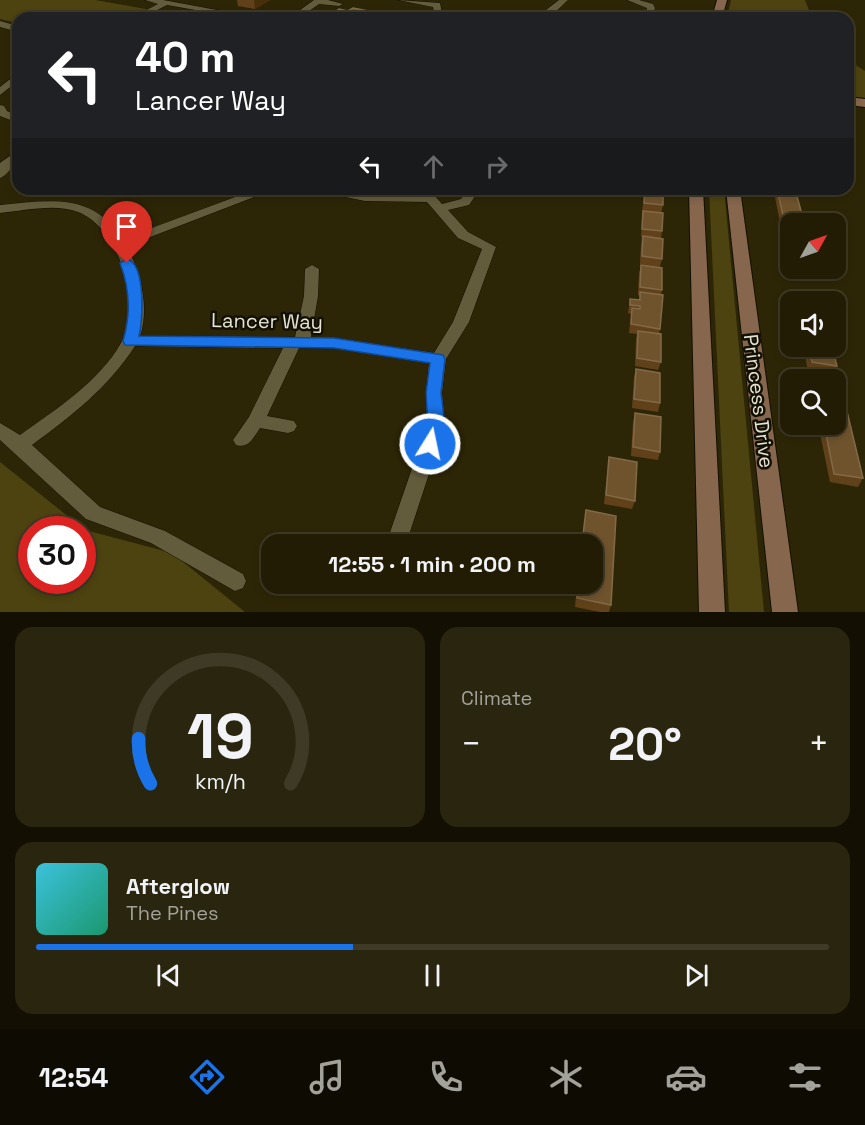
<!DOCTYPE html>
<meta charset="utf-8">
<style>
body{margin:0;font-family:"Space Grotesk",sans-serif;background:#2a250e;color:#f1f3f6;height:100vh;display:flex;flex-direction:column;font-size:22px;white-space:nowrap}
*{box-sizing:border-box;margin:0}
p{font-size:20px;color:#a2a19a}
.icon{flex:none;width:33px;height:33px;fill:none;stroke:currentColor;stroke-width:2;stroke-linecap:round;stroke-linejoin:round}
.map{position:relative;height:612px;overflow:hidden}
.details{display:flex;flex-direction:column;gap:15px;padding:15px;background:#130f02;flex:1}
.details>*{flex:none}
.guide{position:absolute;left:12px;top:12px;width:842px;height:183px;border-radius:18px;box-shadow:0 3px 9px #0003,0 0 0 2px #3f3a26;background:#202124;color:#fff;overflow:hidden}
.needle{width:39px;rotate:50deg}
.buttons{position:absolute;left:780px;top:213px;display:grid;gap:12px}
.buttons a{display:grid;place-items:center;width:66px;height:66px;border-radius:12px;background:#221c04;box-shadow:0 3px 9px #0003,0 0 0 2px #3f3a26;font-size:30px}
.speed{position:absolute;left:18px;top:516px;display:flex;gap:12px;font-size:30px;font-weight:700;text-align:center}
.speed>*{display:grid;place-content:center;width:78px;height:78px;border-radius:50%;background:#221c04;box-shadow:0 3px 9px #0003,0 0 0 2px #3f3a26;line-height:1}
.speed .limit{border:9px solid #d22;background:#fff;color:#111}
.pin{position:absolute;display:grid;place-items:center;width:51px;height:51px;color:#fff;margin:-62px -26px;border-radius:50% 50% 50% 0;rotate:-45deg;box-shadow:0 0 6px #0007}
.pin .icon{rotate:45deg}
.me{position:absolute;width:66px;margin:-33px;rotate:10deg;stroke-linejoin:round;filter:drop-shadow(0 0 4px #0008)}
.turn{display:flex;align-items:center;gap:21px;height:126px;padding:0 24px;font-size:27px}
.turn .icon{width:78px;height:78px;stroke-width:2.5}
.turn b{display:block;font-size:42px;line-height:51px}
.lanes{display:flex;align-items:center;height:57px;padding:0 24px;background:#0003;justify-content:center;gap:30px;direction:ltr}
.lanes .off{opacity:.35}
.big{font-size:45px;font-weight:800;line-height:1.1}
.details .card{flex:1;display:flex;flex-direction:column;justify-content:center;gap:9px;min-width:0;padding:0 21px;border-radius:18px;background:#2a250e}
.details .dial{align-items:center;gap:0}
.dial svg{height:156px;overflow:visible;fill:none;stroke:#3f3a26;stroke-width:7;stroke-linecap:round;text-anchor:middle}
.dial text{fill:#f1f3f6;stroke:none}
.song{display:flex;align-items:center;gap:18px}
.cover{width:72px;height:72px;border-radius:9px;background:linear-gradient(135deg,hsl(190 70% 55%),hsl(160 70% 35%))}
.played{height:6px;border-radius:3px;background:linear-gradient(90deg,#1a73e8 40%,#3f3a26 40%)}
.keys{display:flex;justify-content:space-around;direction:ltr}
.heat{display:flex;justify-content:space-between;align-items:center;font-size:33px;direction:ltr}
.details .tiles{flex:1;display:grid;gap:15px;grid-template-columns:1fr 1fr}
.card:last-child{grid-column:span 2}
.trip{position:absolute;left:261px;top:534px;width:342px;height:60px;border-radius:18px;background:#221c04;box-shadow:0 3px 9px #0003,0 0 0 2px #3f3a26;font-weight:800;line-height:60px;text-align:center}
.tabs{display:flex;height:96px;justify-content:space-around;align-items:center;background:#0e0b02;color:#a2a19a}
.tabs .icon{width:42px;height:42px}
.tabs .selected{color:#1a73e8}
.tabs b{font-size:27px;color:#f1f3f6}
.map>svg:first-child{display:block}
.green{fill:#4d4310;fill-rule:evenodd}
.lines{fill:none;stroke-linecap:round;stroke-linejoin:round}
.street-casing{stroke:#140f00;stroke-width:1}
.secondary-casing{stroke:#140f00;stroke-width:2}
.street{fill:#635c3c;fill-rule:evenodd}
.secondary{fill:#86674d;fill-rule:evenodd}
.wall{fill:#60411a}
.shaded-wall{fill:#462f0a}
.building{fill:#6f532d;stroke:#826947;stroke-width:1.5}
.route{fill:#1a73e8;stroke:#114b97;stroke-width:1.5}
.labels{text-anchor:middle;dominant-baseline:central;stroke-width:5;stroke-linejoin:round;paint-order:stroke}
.street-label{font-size:20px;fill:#e7e3d1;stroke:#120f04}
</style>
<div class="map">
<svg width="865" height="612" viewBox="0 0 865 612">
<rect width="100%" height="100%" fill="#2d2606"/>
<g class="green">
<path d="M0,0H95L197,18H18V23L0,19Z"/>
<path d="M731,0H805L812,18H727Z"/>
<path d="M848,60L865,71V98L848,96Z"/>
<path d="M709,189H724L764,612H729Z"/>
<path d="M0,462L85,530L172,553L245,612H0ZM32,530H82V580H32Z"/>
</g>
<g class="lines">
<g class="street-casing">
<g id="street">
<path d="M145,0H163L260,18H241L167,5L142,18H131L158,4Z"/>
<path d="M314,0H328L343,4L339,6L319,4L299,18H289Z"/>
<path d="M398,0L440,3L443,18H435L433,7Z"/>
<path d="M559,0H568L549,18H541L546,10Z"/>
<path d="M627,0H639L653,4L655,8L652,18H644L647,8Z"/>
<path d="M0,21L18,26V32L0,27Z"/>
<path d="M18,73V81L0,95V87Z"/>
<path d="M0,105L4,106L7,111L18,116V123L0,116Z"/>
<path d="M18,150C18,159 10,174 0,178V163Z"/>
<path d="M257,189H275L127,246C140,273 150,306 140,336L295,337L304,296L305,269L312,265L319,269L318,296L311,337L334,338L434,353L453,322L482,249L458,238L427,202L365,201L321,192L319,189L390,195L430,194L434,195L442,204L461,199L468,189H480L469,205L448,210L468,232L496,247L469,322L446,359L442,393L445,425L406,544H386L427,425L426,393L429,363L334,348H299L267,416L294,421L297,426L294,431L288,433L260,428C253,438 249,449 236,445L233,440L249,417L283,348L135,346C108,388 71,416 32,445L100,507L165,531L243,574L246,581L243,588L235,591L151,543L86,519L0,440V423L20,435C55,410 99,382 121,343C142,305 120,228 78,212C54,203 24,211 0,213V205C48,201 92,191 122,239Z"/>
</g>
</g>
<g class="secondary-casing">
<g id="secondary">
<path d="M717,0H727L722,18H712Z"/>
<path d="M848,97L865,99V107L848,105Z"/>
<path d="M689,189H703L725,612H699Z"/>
<path d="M726,189H740L798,612H772Z"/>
</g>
</g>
<use href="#street" class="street"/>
<use href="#secondary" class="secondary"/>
</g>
<g class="wall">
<path d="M237,0H270L255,9L238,6Z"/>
<path d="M348,11L384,14V18H332V14Z"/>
<path d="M645,189L663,205L661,213L662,231L661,239L662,259L660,267L640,264L641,244L642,237H641L642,218L643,211H642Z"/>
<path d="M775,189H795L804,222L803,224H790V229L781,228L774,192Z"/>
<path d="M641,265L662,290L661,295L660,329L659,334L661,362L658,370L635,366L636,339L637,334L629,333L631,314L628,313L630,299L639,300L640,296L638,295L639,273Z"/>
<path d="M803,346H832L837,366L834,373L838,374L863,478L858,487L830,482L818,424H836V380H809L812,371H808Z"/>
<path d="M636,369L660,403L658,412L632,408L634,377Z"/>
<path d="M635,413L660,452L658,460L631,456L633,422Z"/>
<path d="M609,457L635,501L632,509L604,504L608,466Z"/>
<path d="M586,510L611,605L609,612H600L575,607L577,584H592V544H581Z"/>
</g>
<path class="shaded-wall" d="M254,0H270L255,9Z"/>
<g class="building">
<path d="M353,8L384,14L376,18H362L332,14L339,9L348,11Z"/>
<path d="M233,13L262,18H224Z"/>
<path d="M414,14L428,16L425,18H408Z"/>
<path d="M645,189H663V205L644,203Z"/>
<path d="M777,189H795L804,222L784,220Z"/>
<path d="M643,211L663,213L662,231L642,229Z"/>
<path d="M643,236L663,239L662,259L642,256Z"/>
<path d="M641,265L662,268V290L640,287Z"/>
<path d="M640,292L663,295L660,329L631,324L632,308L640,309V306L630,305V299L640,300Z"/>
<path d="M638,331L661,334V362L637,358Z"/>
<path d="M809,346H832L837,366L812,362Z"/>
<path d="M636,369L660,373V403L634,399Z"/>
<path d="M813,370L838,374L863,478L834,474L824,424H836V380H815Z"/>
<path d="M635,413L661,417L660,452L633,447Z"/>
<path d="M609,457L637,462L635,501L606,495Z"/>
<path d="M586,510L616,516L611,605L577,598L578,584H592V544H582Z"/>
</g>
<path class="route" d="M127,259C146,264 143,321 139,336L334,338L443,355L445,359L441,393L445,425L436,449L430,451L424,449L422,444L428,425L426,393L430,363L334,348L125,345L123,341C131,314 130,289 120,263Z"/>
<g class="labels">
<g class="street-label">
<text transform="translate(267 321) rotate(1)">Lancer Way</text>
<text transform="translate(759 401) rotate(83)">Princess Drive</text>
</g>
</g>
</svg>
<div class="buttons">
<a><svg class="needle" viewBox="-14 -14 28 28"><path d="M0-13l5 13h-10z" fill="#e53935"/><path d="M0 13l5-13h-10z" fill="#a2a19a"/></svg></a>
<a><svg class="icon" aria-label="sound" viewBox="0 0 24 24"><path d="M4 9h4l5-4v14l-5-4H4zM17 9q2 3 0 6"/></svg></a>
<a><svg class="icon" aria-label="search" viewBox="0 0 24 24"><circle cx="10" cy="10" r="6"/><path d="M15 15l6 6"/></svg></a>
</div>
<div class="speed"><div class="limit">30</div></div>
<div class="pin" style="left:127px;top:263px;background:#d93025"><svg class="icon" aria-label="arrive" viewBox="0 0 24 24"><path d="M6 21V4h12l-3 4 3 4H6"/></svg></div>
<svg class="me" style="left:430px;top:444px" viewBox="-20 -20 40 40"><circle r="17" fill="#1a73e8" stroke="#fff" stroke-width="3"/><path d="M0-11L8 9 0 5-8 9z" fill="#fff"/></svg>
<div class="trip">12:55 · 1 min · 200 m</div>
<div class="guide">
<div class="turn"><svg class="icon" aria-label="left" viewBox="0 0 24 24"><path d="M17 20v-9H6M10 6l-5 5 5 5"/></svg><div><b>40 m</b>Lancer Way</div></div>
<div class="lanes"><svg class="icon" aria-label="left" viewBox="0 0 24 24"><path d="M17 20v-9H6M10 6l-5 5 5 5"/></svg><svg class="icon off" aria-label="ahead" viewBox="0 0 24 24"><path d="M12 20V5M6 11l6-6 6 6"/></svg><svg class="icon off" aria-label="right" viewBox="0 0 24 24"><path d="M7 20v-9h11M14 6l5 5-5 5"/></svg></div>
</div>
</div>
<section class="details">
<div class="tiles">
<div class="card dial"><svg viewBox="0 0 100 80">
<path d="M14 69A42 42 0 1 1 86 69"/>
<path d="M14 69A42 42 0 0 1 8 46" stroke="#1a73e8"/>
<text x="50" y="56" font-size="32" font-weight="700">19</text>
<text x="50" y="72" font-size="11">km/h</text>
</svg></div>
<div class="card"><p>Climate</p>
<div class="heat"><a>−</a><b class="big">20°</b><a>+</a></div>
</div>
<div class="card">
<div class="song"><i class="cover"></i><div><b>Afterglow</b><p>The Pines</p></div></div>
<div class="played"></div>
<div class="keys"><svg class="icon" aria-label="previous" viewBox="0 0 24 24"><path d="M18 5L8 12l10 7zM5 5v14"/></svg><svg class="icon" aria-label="pause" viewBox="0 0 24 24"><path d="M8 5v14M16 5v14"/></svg><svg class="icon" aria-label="next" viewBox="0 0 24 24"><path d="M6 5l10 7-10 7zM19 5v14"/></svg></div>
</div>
</div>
</section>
<nav class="tabs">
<b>12:54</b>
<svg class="icon selected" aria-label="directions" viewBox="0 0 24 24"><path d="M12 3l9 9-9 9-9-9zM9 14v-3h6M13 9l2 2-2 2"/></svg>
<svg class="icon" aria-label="music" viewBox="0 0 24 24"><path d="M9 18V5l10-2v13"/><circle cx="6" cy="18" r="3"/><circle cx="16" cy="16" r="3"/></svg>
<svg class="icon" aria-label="phone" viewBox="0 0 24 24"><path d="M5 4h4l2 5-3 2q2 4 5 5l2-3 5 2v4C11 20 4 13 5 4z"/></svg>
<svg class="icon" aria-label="climate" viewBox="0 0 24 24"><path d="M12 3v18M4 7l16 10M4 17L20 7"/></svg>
<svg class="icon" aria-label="car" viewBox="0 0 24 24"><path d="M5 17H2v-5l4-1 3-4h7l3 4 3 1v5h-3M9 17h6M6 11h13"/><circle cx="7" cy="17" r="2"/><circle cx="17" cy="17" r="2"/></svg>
<svg class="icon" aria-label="filters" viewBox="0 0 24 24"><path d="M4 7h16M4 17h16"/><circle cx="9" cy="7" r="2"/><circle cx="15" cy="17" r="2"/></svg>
</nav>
